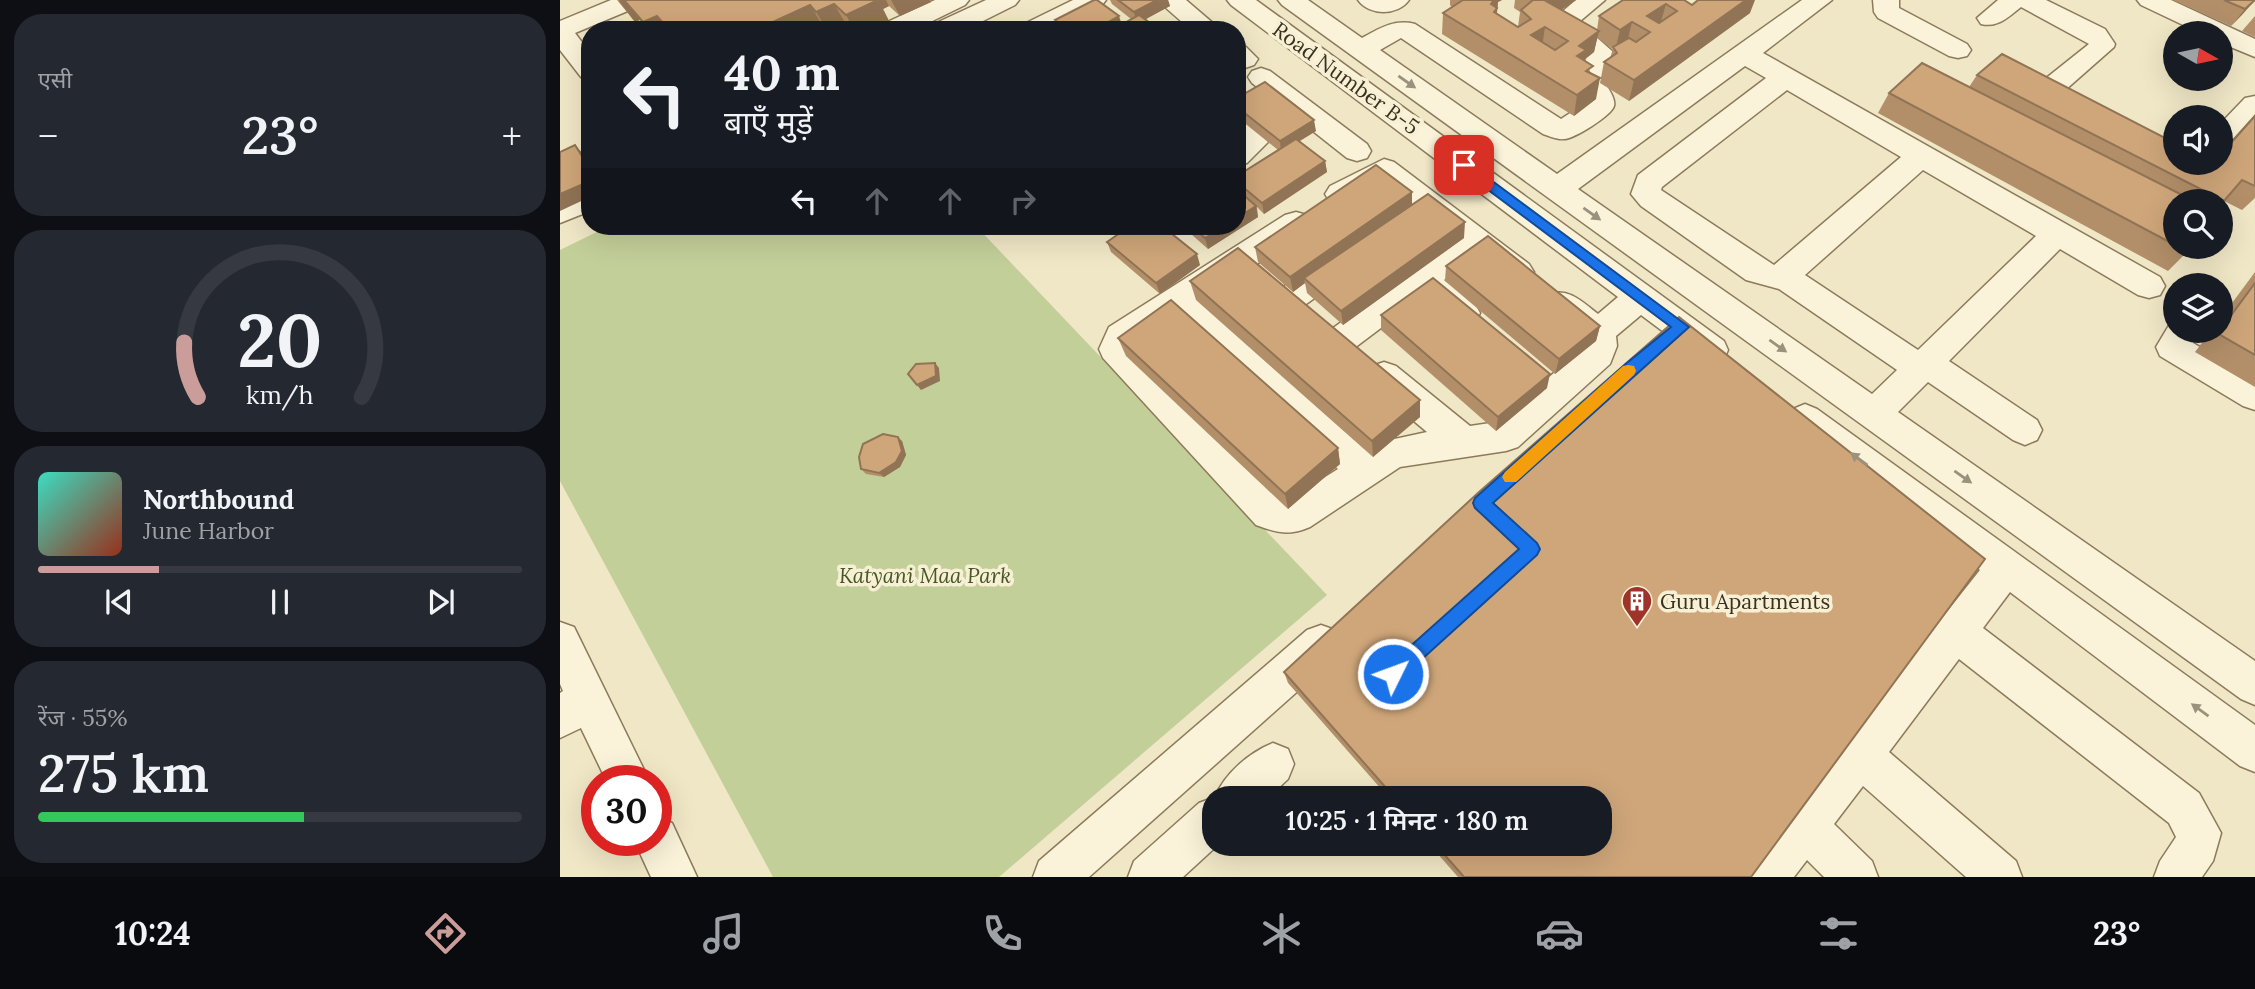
<!DOCTYPE html>
<html lang="hi">
<meta charset="utf-8">
<style>
body{margin:0;font-family:Lora,"Noto Sans Devanagari",serif;background:#242831;color:#f1f3f6;height:100vh;display:flex;flex-direction:column;font-size:26px;white-space:nowrap}
*{box-sizing:border-box;margin:0}
p{font-size:23px;color:#9ea1a6}
.icon{flex:none;width:38px;height:38px;fill:none;stroke:currentColor;stroke-width:2;stroke-linecap:round;stroke-linejoin:round}
.map{position:relative;flex:1;overflow:hidden}
.details{display:flex;flex-direction:column;gap:14px;padding:14px;background:#0d0f14;width:560px}
.details>*{flex:none}
.hud{position:absolute;left:21px;top:21px;width:665px;height:214px;border-radius:28px;box-shadow:0 7px 28px #0002;background:#171b24;color:#f1f3f6;overflow:hidden}
.needle{width:46px;rotate:99deg}
.tools{position:absolute;left:1603px;top:21px;display:grid;gap:14px}
.tools a{display:grid;place-items:center;width:70px;height:70px;border-radius:50%;background:#171b24;box-shadow:0 7px 28px #0002;font-size:35px}
.speed{position:absolute;left:21px;top:765px;display:flex;gap:14px;font-size:35px;font-weight:700;text-align:center}
.speed>*{display:grid;place-content:center;width:91px;height:91px;border-radius:50%;background:#171b24;box-shadow:0 7px 28px #0002;line-height:1}
.speed .limit{border:10px solid #d22;background:#fff;color:#111}
.pin{position:absolute;display:grid;place-items:center;width:60px;height:60px;color:#fff;margin:-30px;border-radius:14px;box-shadow:0 4px 10px #0006}
.me{position:absolute;width:77px;margin:-38px;rotate:48deg;stroke-linejoin:round;filter:drop-shadow(0 0 5px #0008)}
.turn{display:flex;align-items:center;gap:24px;height:147px;padding:0 28px;font-size:32px}
.turn .icon{width:91px;height:91px;stroke-width:2.5}
.turn b{display:block;font-size:49px;line-height:60px}
.lanes{display:flex;align-items:center;height:66px;padding:0 28px;background:#0003;justify-content:center;gap:35px;direction:ltr}
.lanes .off{opacity:.35}
.big{font-size:52px;font-weight:600;line-height:1.1}
.details .widget{flex:1;display:flex;flex-direction:column;justify-content:center;gap:10px;min-width:0;padding:0 24px;border-radius:28px;background:#242831}
.details .dial{align-items:center;gap:0}
.dial svg{height:182px;overflow:visible;fill:none;stroke:#363941;stroke-width:7;stroke-linecap:round;text-anchor:middle}
.dial text{fill:#f1f3f6;stroke:none}
.song{display:flex;align-items:center;gap:21px}
.cover{width:84px;height:84px;border-radius:10px;background:linear-gradient(135deg,hsl(170 70% 55%),hsl(10 70% 35%))}
.played{height:7px;border-radius:4px;background:linear-gradient(90deg,#cb9d9a 25%,#363941 25%)}
.keys{display:flex;justify-content:space-around;direction:ltr}
.heat{display:flex;justify-content:space-between;align-items:center;font-size:38px;direction:ltr}
.charge{height:10px;border-radius:5px;background:linear-gradient(90deg,#34c759 55%,#363941 0)}
.trip{position:absolute;left:642px;top:786px;width:410px;height:70px;border-radius:28px;background:#171b24;box-shadow:0 7px 28px #0002;font-weight:600;line-height:70px;text-align:center}
.dock{display:flex;height:112px;justify-content:space-around;align-items:center;background:#090b0e;color:#9ea1a6}
.dock .icon{width:49px;height:49px}
.dock .active{color:#cb9d9a}
.dock b{font-size:32px;color:#f1f3f6}
main{display:flex;flex:1;min-height:0}
.map>svg:first-child{display:block}
.green{fill:#c3cf99}
.lines{fill:none;stroke-linecap:round;stroke-linejoin:round}
.minor-casing{stroke:#8c7a5b;stroke-width:3}
.minor{fill:#faf3d9;fill-rule:evenodd}
.wall{fill:#b28f69}
.shaded-wall{fill:#917455}
.building{fill:#cfa67a;stroke:#917455;stroke-width:2;fill-rule:evenodd}
.oneway{fill:#9a927c}
.route{fill:#1a73e8;stroke:#114b97;stroke-width:2}
.slow{fill:#f59e0b}
.labels{text-anchor:middle;dominant-baseline:central;stroke-width:7;stroke-linejoin:round;paint-order:stroke}
.street-label{font-size:21px;fill:#3b301f;stroke:#f7f0d5}
.park-label{font-size:21px;font-style:italic;fill:#465825;stroke:#f7f0d5}
.poi-label{font-size:21px;fill:#3b301f;stroke:#f7f0d5;text-anchor:start}
</style>
<main>
<section class="details">
<div class="widget"><p>एसी</p>
<div class="heat"><a>−</a><b class="big">23°</b><a>+</a></div>
</div>
<div class="widget dial"><svg viewBox="0 0 100 80">
<path d="M14 69A42 42 0 1 1 86 69"/>
<path d="M14 69A42 42 0 0 1 8 45" stroke="#cb9d9a"/>
<text x="50" y="56" font-size="32" font-weight="700">20</text>
<text x="50" y="72" font-size="11">km/h</text>
</svg></div>
<div class="widget">
<div class="song"><i class="cover"></i><div><b>Northbound</b><p>June Harbor</p></div></div>
<div class="played"></div>
<div class="keys"><svg class="icon" aria-label="previous" viewBox="0 0 24 24"><path d="M18 5L8 12l10 7zM5 5v14"/></svg><svg class="icon" aria-label="pause" viewBox="0 0 24 24"><path d="M8 5v14M16 5v14"/></svg><svg class="icon" aria-label="next" viewBox="0 0 24 24"><path d="M6 5l10 7-10 7zM19 5v14"/></svg></div>
</div>
<div class="widget"><p>रेंज · 55%</p><b class="big">275 km</b><div class="charge"></div></div>
</section>
<div class="map">
<svg width="1695" height="877" viewBox="0 0 1695 877">
<rect width="100%" height="100%" fill="#f0e7c6"/>
<path class="green" d="M49,226H416L767,595L439,877H213L0,481V250Z"/>
<g class="lines">
<g class="minor-casing">
<g id="minor">
<path d="M51,0H86L82,5L15,33L30,53V80L21,77L0,50V21Z"/>
<path d="M375,0H409L405,5L354,30H319L323,24Z"/>
<path d="M426,0H459L455,5L405,30H370L374,24Z"/>
<path d="M513,0H546L542,5L494,30H460L464,24Z"/>
<path d="M597,0H626L661,30H631Z"/>
<path d="M667,0H696L1164,341L1168,350L1164,359L1152,363L1140,359L1081,315L1056,336L1057,346L1050,364L958,447L946,451L840,467L750,527C729,536 717,533 696,525L543,358L539,349L549,327L725,215L736,212L747,215L751,223L747,231L639,302L807,451L830,440L867,432L812,386L807,376L812,366L824,362L836,366L910,426L937,422L1024,347V338L990,312L985,303L990,294C1010,288 1022,302 1038,314L1058,297L671,5ZM614,318L778,469L727,501H721L573,346Z"/>
<path d="M718,0H748L802,38C820,28 834,19 855,24L1001,119L1027,102L1018,81L1027,56L990,22L1016,0H1045L1019,22L1052,51L1053,56L1044,81C1048,88 1056,99 1054,106C1052,115 1014,139 1004,139C998,140 989,136 983,134L841,38L820,50L997,174L1242,0H1272L1203,53L1600,277L1605,286L1600,295L1589,298L1578,295L1500,249L1389,361L1477,420L1482,430L1477,440L1465,445L1453,440L1368,382L1338,412L1695,661V705L1681,699L722,5ZM1185,66L1206,78L1078,175L1071,194L1081,206L1186,280L1219,289L1337,370L1312,394L1018,189ZM1227,90L1341,157L1214,265L1101,190L1102,187ZM1363,170L1476,236L1358,350L1245,275Z"/>
<path d="M798,0H849C838,16 809,16 798,0Z"/>
<path d="M1313,0H1339V8L1407,44L1411,50L1407,56L1398,58L1389,56L1318,18L1314,12Z"/>
<path d="M1438,0H1486L1545,29L1555,44L1554,47L1495,99L1485,102L1475,99L1471,93L1475,87L1529,44L1461,7C1448,17 1438,28 1421,24L1417,18Z"/>
<path d="M1577,0H1611L1695,39V57L1661,43V33H1640L1581,5Z"/>
<path d="M677,45L686,47L698,59L694,65L685,68L677,65Z"/>
<path d="M701,68L710,71L807,144L811,151L807,158L797,161L787,158L692,83L688,77L692,71Z"/>
<path d="M1695,96V121L1671,146L1661,149V123L1685,98Z"/>
<path d="M677,117L687,119L708,142L687,163L677,166Z"/>
<path d="M824,159L834,162L969,264L974,272L969,280C947,287 932,269 916,256L884,280L915,304L920,313L915,322C893,329 878,311 862,297L793,349L781,353L769,349L765,340L769,331L895,240L822,183C806,193 789,207 770,202L765,194L770,186Z"/>
<path d="M30,187V211L0,223V199Z"/>
<path d="M784,249L795,253L799,261L795,269L742,307L731,310L720,307L715,298L720,289L773,253Z"/>
<path d="M1615,321V331H1639L1633,343L1695,379V410L1683,406L1600,356L1596,347L1611,322Z"/>
<path d="M1245,404L1257,409L1695,725V772L1680,766L1450,592L1423,628L1639,793L1661,833L1653,861L1642,877H1594L1600,861L1616,837L1609,823L1399,659L1329,752L1456,861L1462,877H1406L1303,786L1274,824L1312,861L1318,877H1264L1247,860L1234,877H1184L1190,861L1420,570L1233,429L1228,419L1233,409Z"/>
<path d="M0,622L14,627L89,780H46L21,728L0,738V693L3,691L0,684Z"/>
<path d="M761,625L775,630L781,644L775,658L529,877H473L479,861L747,630Z"/>
<path d="M713,743L728,749L734,764L728,779L708,798H654V844H659L623,877H568L574,861L639,803L655,797C665,773 690,752 713,743Z"/>
<path d="M96,817L112,823L137,877H91L74,840H96Z"/>
</g>
</g>
<use href="#minor" class="minor"/>
</g>
<g class="wall">
<path d="M57,0H370L371,2L340,16L329,6L323,9L329,21L311,30H291L286,24L275,30H266L263,26L255,30H88L80,20L75,22Z"/>
<path d="M550,0H608L610,6L585,19L600,30H499L495,20L562,24L571,19L552,4Z"/>
<path d="M890,0H942L938,2L937,13L958,27L960,12L954,8L955,0H1016L1001,10L1037,30L1039,16L1063,0L1132,5L1190,13L1069,101L1040,83L1044,62L1050,58L1053,49L1037,38L1034,52L1024,60L1031,73L1036,99L1014,116L882,34L883,13L892,7L890,5Z"/>
<path d="M1613,0H1695L1671,26Z"/>
<path d="M1695,16V37L1682,31Z"/>
<path d="M1417,75L1615,163H1661V152L1695,114V198L1682,210L1664,201L1661,205V201H1615V247H1632L1608,271L1318,113L1329,93L1409,87Z"/>
<path d="M677,98L756,131L740,141L765,161L767,172L704,214L697,207L698,217L648,249L622,226H677V176L718,150L677,117Z"/>
<path d="M852,204L904,238L783,325L747,293L745,283L733,292L698,262L695,247Z"/>
<path d="M547,242L640,265L600,294L551,252Z"/>
<path d="M886,266L1040,326L1036,341L995,374L885,281Z"/>
<path d="M1695,272V387L1635,352L1651,331H1661V318Z"/>
<path d="M630,281L860,400V417L813,457L636,300Z"/>
<path d="M821,315L987,388L936,431L821,330Z"/>
<path d="M1119,317L1425,559L1191,877H898L869,844H1040V798H829L728,683L724,672L919,492Z"/>
<path d="M558,338L778,448L780,464L728,509L566,356Z"/>
<path d="M342,441L346,455L340,467L324,477L306,474L301,469Z"/>
</g>
<g class="shaded-wall">
<path d="M60,0H64L80,20L75,22L59,1Z"/>
<path d="M312,0H326L329,6L323,9L329,21L311,30H294L286,15Z"/>
<path d="M331,0H370L371,2L340,16Z"/>
<path d="M597,0H608L610,6L577,24L574,12Z"/>
<path d="M929,0H942L938,2L935,29Z"/>
<path d="M988,0H1016L983,22L986,1Z"/>
<path d="M1186,0H1195L1190,13L1069,101L1074,80Z"/>
<path d="M1695,0L1682,15L1671,26L1685,9Z"/>
<path d="M274,4L286,24L275,30H267L256,12Z"/>
<path d="M1106,4L1100,25L1087,16Z"/>
<path d="M250,5L263,26L255,30H195Z"/>
<path d="M97,16L108,30H89L83,22Z"/>
<path d="M559,16L563,28L559,30H534Z"/>
<path d="M1072,22L1067,43L1055,51L1060,30Z"/>
<path d="M985,27L982,48L971,35Z"/>
<path d="M1039,31L1034,52L1024,60L1013,77L1019,46Z"/>
<path d="M1040,78L1036,99L1014,116L1017,95Z"/>
<path d="M754,120L756,131L721,152L720,141Z"/>
<path d="M15,145L26,157L30,162V169Z"/>
<path d="M765,161L767,172L704,214L702,203Z"/>
<path d="M30,181V197L0,211V194Z"/>
<path d="M852,192V208L744,278L745,283L733,292L730,277Z"/>
<path d="M696,206L698,217L648,249L645,238L665,226H677V218Z"/>
<path d="M905,222L904,238L783,325L781,311Z"/>
<path d="M637,254L640,265L600,294L596,283Z"/>
<path d="M1040,326L1036,341L995,374L999,359Z"/>
<path d="M375,363L379,368L380,381L361,390L357,385Z"/>
<path d="M990,374L987,388L936,431L938,417Z"/>
<path d="M860,400V417L813,457L812,441Z"/>
<path d="M338,437L342,441L346,455L340,467L324,477L319,473Z"/>
<path d="M778,448L780,464L728,509L725,494Z"/>
</g>
<g class="building">
<path d="M64,0H318L286,15L274,4L256,12L250,5L195,30H109L97,16L83,22Z"/>
<path d="M534,0H537L559,16L534,30H508L495,20Z"/>
<path d="M558,0H597L574,12Z"/>
<path d="M903,0H934L931,4L937,8L934,12L958,27L971,19L961,10L973,0H988L986,1L1039,31L1019,46L1026,50L1017,56L1033,66L1026,71L1040,78L1017,95L883,13ZM985,27L1008,41L995,50L971,35Z"/>
<path d="M1063,0H1124L1132,5L1138,0H1186L1074,80L1044,62L1057,53L1053,47L1069,38L1076,42L1090,32L1072,22L1060,30L1039,16ZM1106,4L1117,11L1099,23L1087,16Z"/>
<path d="M1664,0H1695L1685,9Z"/>
<path d="M579,15L600,30H552Z"/>
<path d="M636,26L641,30H629Z"/>
<path d="M1442,54L1615,143V163H1661V154L1695,116V186L1682,180L1664,201L1417,75Z"/>
<path d="M1362,63L1634,201H1615V245L1329,93Z"/>
<path d="M705,82L754,120L720,141L677,107V98Z"/>
<path d="M736,139L765,161L702,203L677,182V176Z"/>
<path d="M15,145L30,169V181L0,194V152Z"/>
<path d="M816,165L852,192L730,277L695,247Z"/>
<path d="M677,189L696,206L677,218Z"/>
<path d="M868,194L905,222L781,311L744,278Z"/>
<path d="M570,226H602L637,254L596,283L547,242Z"/>
<path d="M631,226H665L645,238Z"/>
<path d="M928,236L1040,326L999,359L886,266Z"/>
<path d="M1619,247H1632L1628,252Z"/>
<path d="M678,248L860,400L812,441L630,281Z"/>
<path d="M873,278L990,374L938,417L821,315Z"/>
<path d="M1695,283V355L1657,333L1659,331H1661V329Z"/>
<path d="M611,300L778,448L725,494L558,338Z"/>
<path d="M1119,317L1425,559L1191,877H904L875,844H1040V798H835L724,672L919,492Z"/>
<path d="M375,363L376,376L357,385L348,374L356,364Z"/>
<path d="M323,434L338,437L342,451L336,462L319,473L301,469L299,457L303,444Z"/>
</g>
<defs><path id="oneway-solid" d="M-6-.8H1V-3.2L6.5 0L1 3.2V.8H-6Z" transform="scale(1.75)"/></defs>
<g class="oneway">
<use href="#oneway-solid" transform="translate(847 82) rotate(35)"/>
<use href="#oneway-solid" transform="translate(1032 214) rotate(35)"/>
<use href="#oneway-solid" transform="translate(1218 346) rotate(35)"/>
<use href="#oneway-solid" transform="translate(1299 459) rotate(-144)"/>
<use href="#oneway-solid" transform="translate(1403 477) rotate(35)"/>
<use href="#oneway-solid" transform="translate(1640 710) rotate(-144)"/>
</g>
<path class="route" d="M904,160L1129,327L933,503L977,543L980,549L977,555L839,680L833,683L827,680L824,674L827,667L959,549L915,508L913,503L915,498L1068,362L1111,327L899,168L897,165Z"/>
<path class="slow" d="M1068,365L1074,366L1076,371L1074,375L956,482H945L942,477L945,472L1063,366Z"/>
<defs>
<g id="building-pin" transform="scale(1.575)"><path d="M0 17L-7.5 6A9.5 9.5 0 1 1 7.5 6Z" fill="#9d3329" stroke="#f7f0d5"/><path d="M-4-6H4V6H1V3H-1V6H-4ZM-2.5-4.3h1.7v1.8h-1.7ZM.8-4.3h1.7v1.8H.8ZM-2.5-1h1.7V.8h-1.7ZM.8-1h1.7V.8H.8Z" fill="#fff"/></g>
</defs>
<g fill-rule="evenodd">
<use href="#building-pin" x="1077" y="601"/>
</g>
<g class="labels">
<g class="street-label">
<text transform="translate(786 78) rotate(36)">Road Number B-5</text>
</g>
<g class="park-label">
<text x="365" y="575">Katyani Maa Park</text>
</g>
<g class="poi-label">
<text x="1100" y="601">Guru Apartments</text>
</g>
</g>
</svg>
<div class="tools">
<a><svg class="needle" viewBox="-14 -14 28 28"><path d="M0-13l5 13h-10z" fill="#e53935"/><path d="M0 13l5-13h-10z" fill="#9ea1a6"/></svg></a>
<a><svg class="icon" aria-label="sound" viewBox="0 0 24 24"><path d="M4 9h4l5-4v14l-5-4H4zM17 9q2 3 0 6"/></svg></a>
<a><svg class="icon" aria-label="search" viewBox="0 0 24 24"><circle cx="10" cy="10" r="6"/><path d="M15 15l6 6"/></svg></a>
<a><svg class="icon" aria-label="layers" viewBox="0 0 24 24"><path d="M12 4l9 5-9 5-9-5zM3 14l9 5 9-5"/></svg></a>
</div>
<div class="speed"><div class="limit">30</div></div>
<div class="pin" style="left:904px;top:165px;background:#d93025"><svg class="icon" aria-label="arrive" viewBox="0 0 24 24"><path d="M6 21V4h12l-3 4 3 4H6"/></svg></div>
<svg class="me" style="left:833px;top:674px" viewBox="-20 -20 40 40"><circle r="17" fill="#1a73e8" stroke="#fff" stroke-width="3"/><path d="M0-11L8 9 0 5-8 9z" fill="#fff"/></svg>
<div class="trip">10:25 · 1 मिनट · 180 m</div>
<div class="hud">
<div class="turn"><svg class="icon" aria-label="left" viewBox="0 0 24 24"><path d="M17 20v-9H6M10 6l-5 5 5 5"/></svg><div><b>40 m</b>बाएँ मुड़ें</div></div>
<div class="lanes"><svg class="icon" aria-label="left" viewBox="0 0 24 24"><path d="M17 20v-9H6M10 6l-5 5 5 5"/></svg><svg class="icon off" aria-label="ahead" viewBox="0 0 24 24"><path d="M12 20V5M6 11l6-6 6 6"/></svg><svg class="icon off" aria-label="ahead" viewBox="0 0 24 24"><path d="M12 20V5M6 11l6-6 6 6"/></svg><svg class="icon off" aria-label="right" viewBox="0 0 24 24"><path d="M7 20v-9h11M14 6l5 5-5 5"/></svg></div>
</div>
</div>
</main>
<nav class="dock">
<b>10:24</b>
<svg class="icon active" aria-label="directions" viewBox="0 0 24 24"><path d="M12 3l9 9-9 9-9-9zM9 14v-3h6M13 9l2 2-2 2"/></svg>
<svg class="icon" aria-label="music" viewBox="0 0 24 24"><path d="M9 18V5l10-2v13"/><circle cx="6" cy="18" r="3"/><circle cx="16" cy="16" r="3"/></svg>
<svg class="icon" aria-label="phone" viewBox="0 0 24 24"><path d="M5 4h4l2 5-3 2q2 4 5 5l2-3 5 2v4C11 20 4 13 5 4z"/></svg>
<svg class="icon" aria-label="climate" viewBox="0 0 24 24"><path d="M12 3v18M4 7l16 10M4 17L20 7"/></svg>
<svg class="icon" aria-label="car" viewBox="0 0 24 24"><path d="M5 17H2v-5l4-1 3-4h7l3 4 3 1v5h-3M9 17h6M6 11h13"/><circle cx="7" cy="17" r="2"/><circle cx="17" cy="17" r="2"/></svg>
<svg class="icon" aria-label="filters" viewBox="0 0 24 24"><path d="M4 7h16M4 17h16"/><circle cx="9" cy="7" r="2"/><circle cx="15" cy="17" r="2"/></svg>
<b>23°</b>
</nav>
